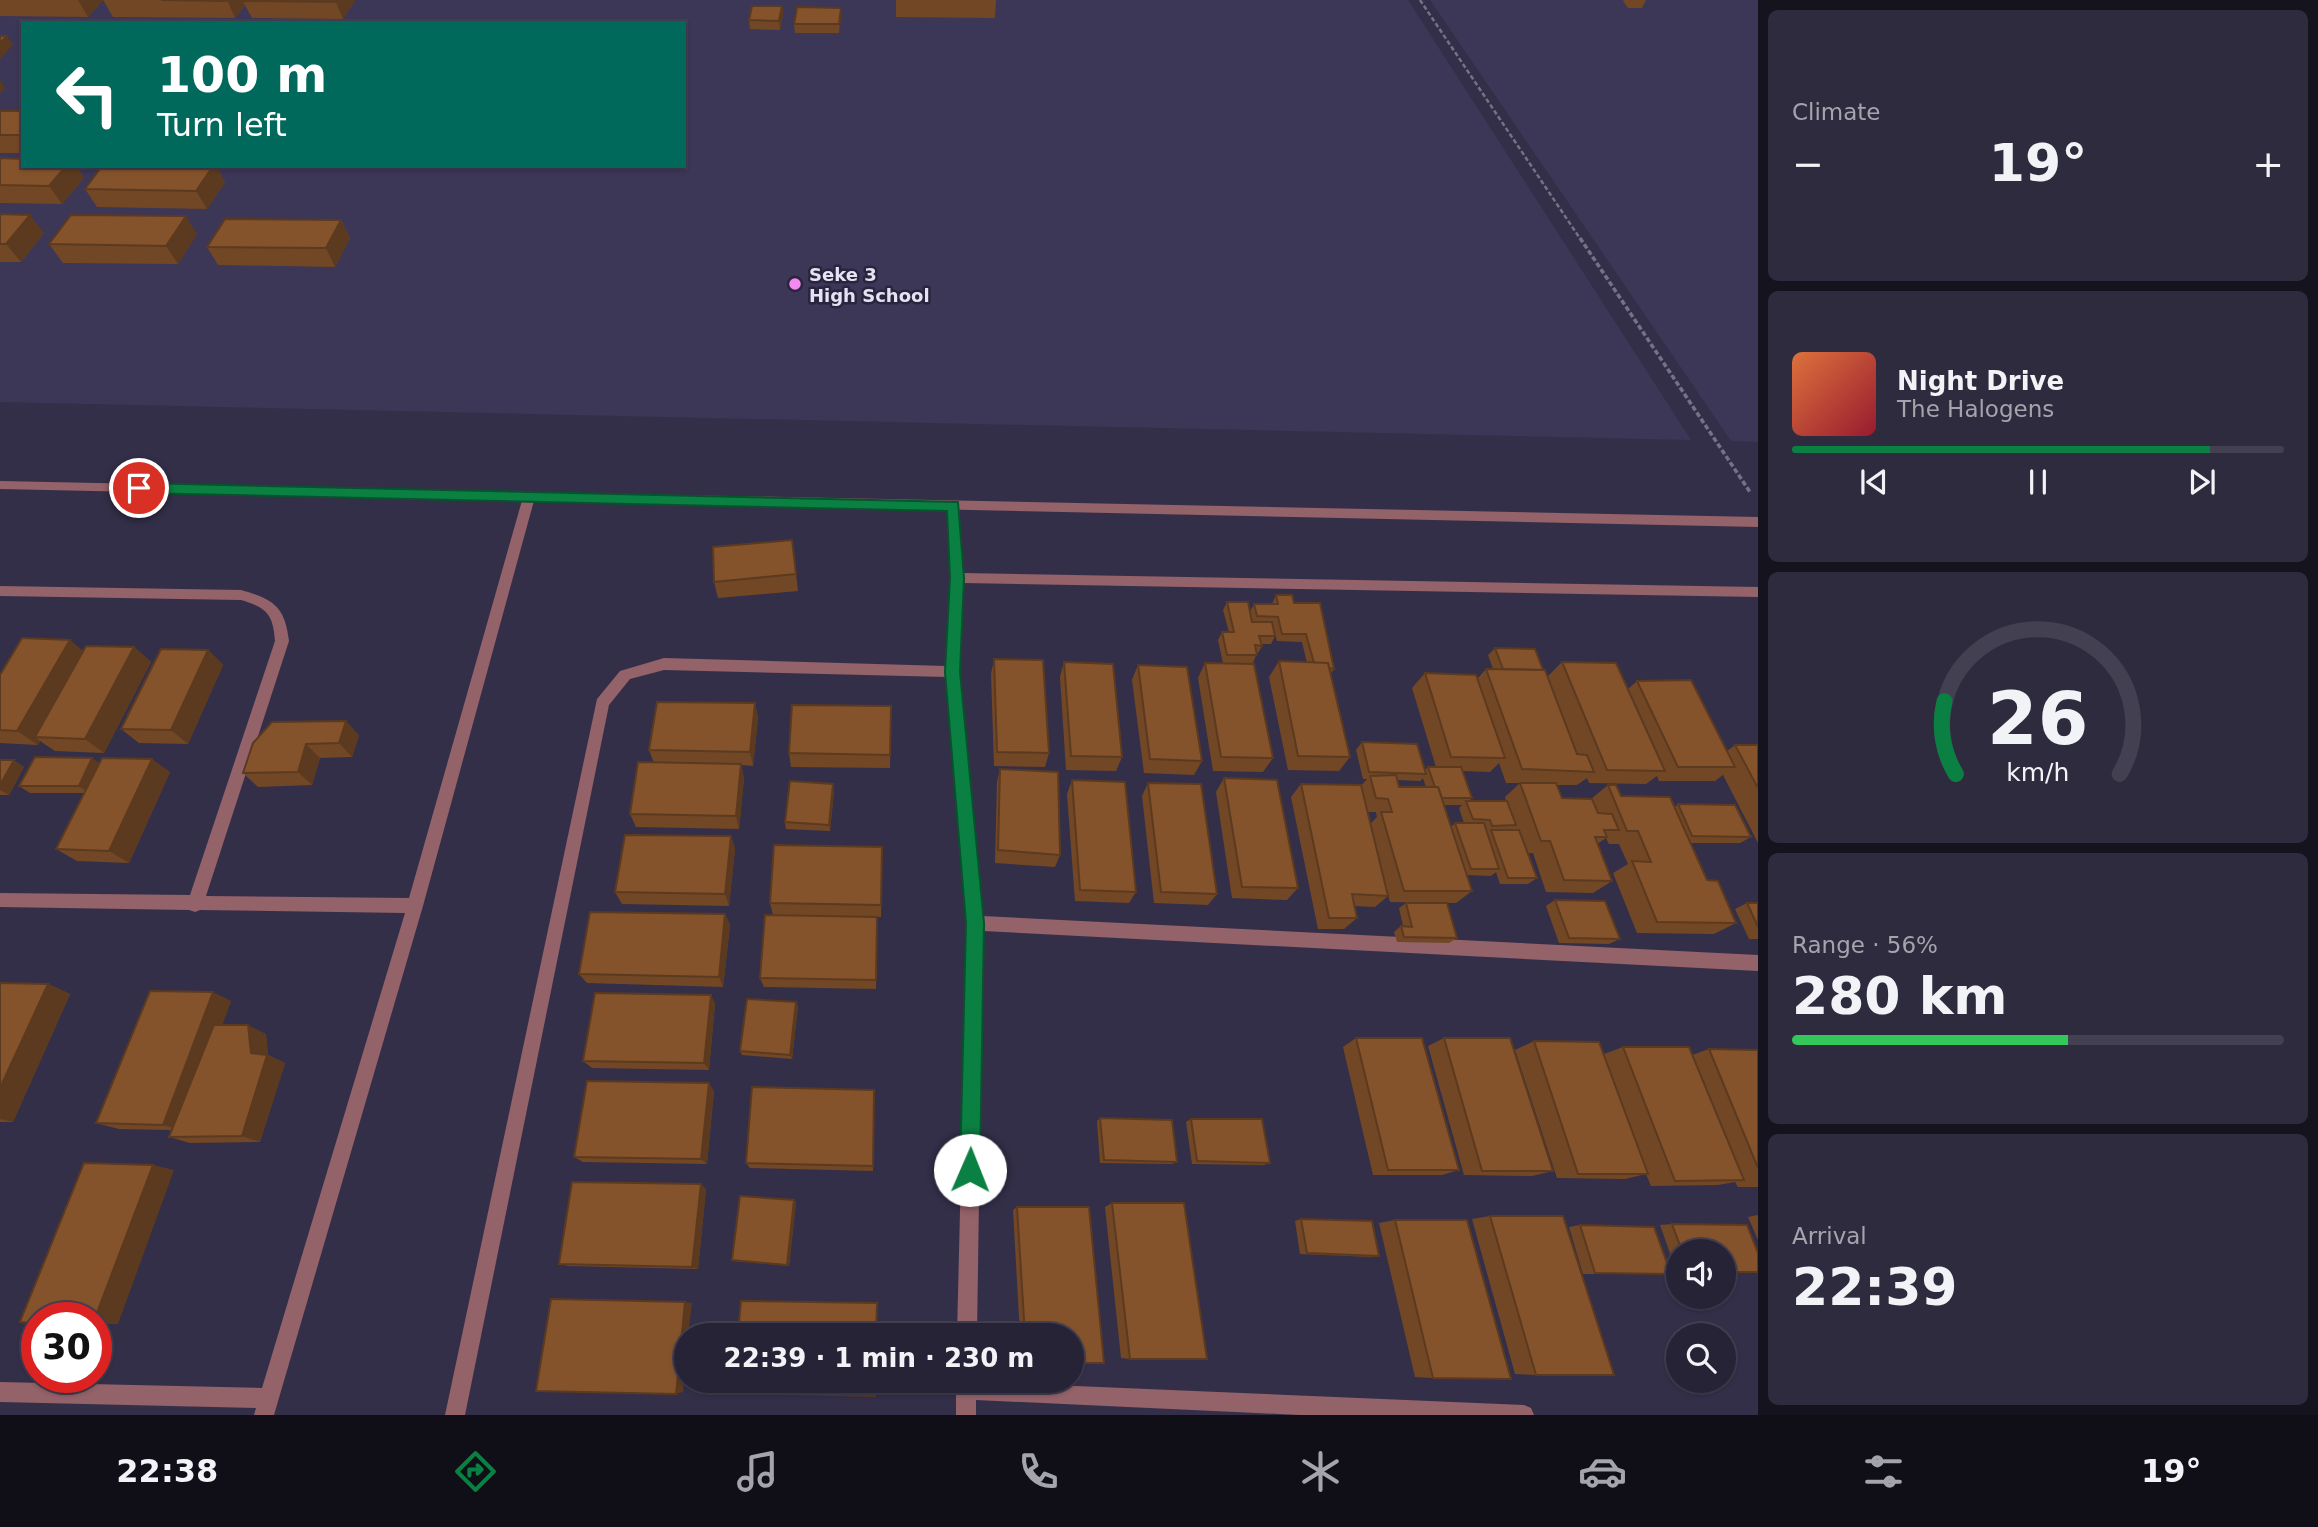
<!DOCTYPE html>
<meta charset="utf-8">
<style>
body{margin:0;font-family:"DejaVu Sans",sans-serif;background:#2f2b3f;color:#f1f3f6;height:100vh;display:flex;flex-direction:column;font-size:26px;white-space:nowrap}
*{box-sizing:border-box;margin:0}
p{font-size:23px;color:#a4a4ad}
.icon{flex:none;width:38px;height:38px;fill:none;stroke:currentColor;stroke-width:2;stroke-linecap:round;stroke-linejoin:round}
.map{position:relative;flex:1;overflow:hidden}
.side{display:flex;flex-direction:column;gap:10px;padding:10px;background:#15131e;width:560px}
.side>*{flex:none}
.guide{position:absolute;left:21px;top:21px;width:665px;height:147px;border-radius:0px;box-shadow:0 2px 5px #0004,0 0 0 2px #434052;background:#00695c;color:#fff;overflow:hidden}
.fabs{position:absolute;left:1666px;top:1239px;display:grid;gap:14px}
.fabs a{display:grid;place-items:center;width:70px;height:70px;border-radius:50%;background:#272337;box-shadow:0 2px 5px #0004,0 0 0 2px #434052;font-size:35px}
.speed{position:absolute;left:21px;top:1302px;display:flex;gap:14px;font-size:35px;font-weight:700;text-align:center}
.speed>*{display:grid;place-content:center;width:91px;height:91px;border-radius:50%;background:#272337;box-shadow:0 2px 5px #0004,0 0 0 2px #434052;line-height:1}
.speed .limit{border:10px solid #d22;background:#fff;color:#111}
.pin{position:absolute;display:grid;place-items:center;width:60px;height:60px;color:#fff;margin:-30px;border:4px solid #fff;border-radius:50%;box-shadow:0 2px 7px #0007}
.me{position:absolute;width:77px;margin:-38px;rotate:1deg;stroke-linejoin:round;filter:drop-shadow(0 0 5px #0008)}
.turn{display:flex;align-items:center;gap:24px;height:147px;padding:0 21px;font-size:32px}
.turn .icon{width:91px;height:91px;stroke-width:2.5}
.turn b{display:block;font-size:49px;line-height:60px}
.big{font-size:52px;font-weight:800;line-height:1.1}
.side .widget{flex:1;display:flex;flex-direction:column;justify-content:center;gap:10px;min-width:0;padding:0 24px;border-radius:10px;background:#2f2b3f}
.side .dial{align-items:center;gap:0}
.dial svg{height:182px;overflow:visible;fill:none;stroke:#434052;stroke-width:7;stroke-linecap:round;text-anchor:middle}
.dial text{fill:#f1f3f6;stroke:none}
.song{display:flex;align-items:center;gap:21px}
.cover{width:84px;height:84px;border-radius:10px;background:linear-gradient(135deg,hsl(20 70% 55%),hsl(350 70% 35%))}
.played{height:7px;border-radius:4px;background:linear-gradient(90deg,#0b8043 85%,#434052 85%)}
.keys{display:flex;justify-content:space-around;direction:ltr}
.heat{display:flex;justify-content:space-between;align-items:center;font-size:38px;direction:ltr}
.charge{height:10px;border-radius:5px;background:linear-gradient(90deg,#34c759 56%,#434052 0)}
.trip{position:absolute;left:674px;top:1323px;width:410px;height:70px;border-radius:35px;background:#272337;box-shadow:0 2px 5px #0004,0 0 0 2px #434052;font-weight:800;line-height:70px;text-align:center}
.menu{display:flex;height:112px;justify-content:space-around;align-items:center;background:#100e16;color:#a4a4ad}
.menu .icon{width:49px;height:49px}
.menu .current{color:#0b8043}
.menu b{font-size:32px;color:#f1f3f6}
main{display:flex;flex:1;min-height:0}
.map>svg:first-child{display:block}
.built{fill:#3c3657;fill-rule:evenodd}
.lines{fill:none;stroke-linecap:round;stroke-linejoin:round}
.path-far1{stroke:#757188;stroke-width:2.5;stroke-dasharray:4.5 2.5;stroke-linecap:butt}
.path{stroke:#757188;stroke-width:3.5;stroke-dasharray:5 2.5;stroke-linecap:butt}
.minor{fill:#946269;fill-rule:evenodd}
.tertiary{fill:#946269;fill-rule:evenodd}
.wall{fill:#724726;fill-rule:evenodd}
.shaded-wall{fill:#5c3a1f}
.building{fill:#84532c;stroke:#5c3a1f;stroke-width:2}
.route{fill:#0b8043;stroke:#07532c;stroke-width:2}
.poi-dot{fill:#f489f1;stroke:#2a253e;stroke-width:2.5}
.labels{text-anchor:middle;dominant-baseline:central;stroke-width:5;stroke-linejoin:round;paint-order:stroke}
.far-poi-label{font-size:18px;font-weight:bold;fill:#e4e2f3;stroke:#2a253e;text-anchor:start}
</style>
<main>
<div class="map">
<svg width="1758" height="1415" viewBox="0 0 1758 1415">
<rect width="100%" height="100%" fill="#342f49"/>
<g class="built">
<path d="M0,0H1408L1691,440L0,402ZM23,23H684V166H23Z"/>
<path d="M1430,0H1758V442L1731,441Z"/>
</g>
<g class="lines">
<path class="path-far1" d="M1420,0L1581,240"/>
<path class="path" d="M1580,238L1750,492"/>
<g class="minor">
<path d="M529,493L535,497L423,906L274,1415H254L256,1408L0,1402V1382L262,1388L405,913L200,910L195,912L189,910L0,907V893L190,895L275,641C273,614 267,608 241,600L0,596V586L241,590C273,599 285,606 289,641L206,896L409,898L523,497Z"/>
<path d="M953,501L959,506L963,573L1758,587V597L963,583L960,672L982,916L1758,955V971L983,931L977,1335H957L967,923L947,677L664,670L630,679L609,705L465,1415H445L597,699L620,671L664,658L946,666L951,578L947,506Z"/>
<path d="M956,1381L1524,1405L1531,1408L1534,1415H1300L976,1400V1415H956Z"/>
</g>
<path class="tertiary" d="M0,481L1758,517V527L0,489Z"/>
</g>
<g class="wall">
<path d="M0,0H355L343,19L252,18L245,5L235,18L113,17L103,0L88,17L0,16Z"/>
<path d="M896,0H996L995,18L896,17Z"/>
<path d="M1624,0H1646L1642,8H1628L1623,1Z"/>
<path d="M782,6L783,15L780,30L750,29L749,20Z"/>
<path d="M841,8V17L839,33H795L794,24Z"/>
<rect x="0" y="111" width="23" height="42"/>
<path d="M0,158L23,166H76L84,178L62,204L0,203Z"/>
<path d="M102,166H216L225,182L207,209L97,207L85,189Z"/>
<path d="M0,214L44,233L21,262H0Z"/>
<path d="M341,220L350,238L335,267L218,265L207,247Z"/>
<path d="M197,234L178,264L63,263L49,244Z"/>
<path d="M792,540L798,591L718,598L714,582Z"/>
<path d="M1276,595L1294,603L1334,669L1330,674L1350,757L1339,771L1288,770L1269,677L1279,661L1307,663L1302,642L1277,641L1272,625L1275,636L1271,644H1262V646L1258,653H1257L1253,663H1223L1218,640L1222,632H1229L1223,610L1227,602L1250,612L1254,604H1272Z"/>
<path d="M134,647L151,662L104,753L55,751L40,741L38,745L0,743V675L83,651Z"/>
<path d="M1495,648L1543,670L1547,677L1562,662L1628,689L1637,681L1727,751L1735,745H1758V843L1723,775L1715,781H1659L1657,776L1646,784L1589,783L1587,778L1577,785H1556L1562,798L1591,799L1608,785L1621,796L1675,807L1678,804L1751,837L1740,843H1691L1707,880L1736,923L1714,934L1637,933L1613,873L1628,864L1619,844H1609L1606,838L1597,844L1612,881L1593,893L1546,892L1533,853H1527L1537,878L1528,884H1500L1496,872L1491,876L1467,875L1472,891L1456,903L1390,902L1385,883L1388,896L1375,907L1354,906L1357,918L1344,929H1318L1291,797L1301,784L1361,786L1367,779H1363L1356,750L1362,742L1425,770L1428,767H1436L1412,688L1425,673L1478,678L1486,669H1493L1488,655ZM1499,763L1506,783H1520L1505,797L1506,801H1469L1472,798L1463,771L1490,772ZM1423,778L1426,787H1399L1398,780L1420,781ZM1444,805H1462L1459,808L1464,823H1455L1451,827ZM1368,812H1376L1377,817L1370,824Z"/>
<path d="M208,650L223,665L188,744L139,743L121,729Z"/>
<path d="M994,659L1049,753L1045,767L994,766L991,674Z"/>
<path d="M1064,662L1122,757L1116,771L1066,770L1060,677Z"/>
<path d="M1205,663L1273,758L1263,772L1213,771L1198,678Z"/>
<path d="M1138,665L1202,761L1194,775L1144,773L1132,680Z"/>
<path d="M755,703L758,718L753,766L741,765L744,778L739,829L636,827L630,814L654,763L649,750Z"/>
<path d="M891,706L890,768L791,767L789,753Z"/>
<path d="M359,735L352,757L320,758L312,785L258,787L243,773L253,743Z"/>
<path d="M0,760L24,767L9,795H0Z"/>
<path d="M99,763L170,772L129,863L77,861L56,849L84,793H30L19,786Z"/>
<path d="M1000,769L1060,855L1055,867L995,863L997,782Z"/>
<path d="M1224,778L1298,888L1287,900L1232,898L1216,792Z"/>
<path d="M1072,780L1136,892L1129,903L1075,901L1067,794Z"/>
<path d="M1148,783L1217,894L1208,905L1154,903L1142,796Z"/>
<path d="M834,791L830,831L786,829L785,822Z"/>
<path d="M731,836L735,849L729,906L622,904L615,892Z"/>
<path d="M882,847L881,917L773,915L770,903Z"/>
<path d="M1555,900L1620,939L1609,944L1559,943L1546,906Z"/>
<path d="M1406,903L1457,938L1449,943L1397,942L1394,932L1401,926H1403L1399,908Z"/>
<path d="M1747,903H1758V939H1749L1735,909Z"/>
<path d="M725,914L730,925L723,987L587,983L579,974Z"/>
<path d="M877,917L876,989L764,987L760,978Z"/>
<path d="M0,983L48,984L70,994L13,1122H0Z"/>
<path d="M711,995L715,1004L709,1070L592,1068L583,1061Z"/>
<path d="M231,1001L222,1025L266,1034L268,1055L285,1063L260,1142L190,1143L169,1137L171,1130L119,1129L96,1123Z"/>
<path d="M796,1002L798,1006L792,1059L742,1055L740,1051Z"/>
<path d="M1356,1038L1459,1170L1442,1175H1373L1343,1047Z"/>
<path d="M1444,1038L1553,1171L1532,1176L1464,1175L1428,1046Z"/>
<path d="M1534,1041L1604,1054L1623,1047L1692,1055L1709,1049L1758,1050V1187H1738L1735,1182L1718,1185L1651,1186L1646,1174L1625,1179L1557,1178L1515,1050Z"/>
<path d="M874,1090L873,1171L750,1168L746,1163Z"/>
<path d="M714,1091L707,1164L583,1162L574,1157Z"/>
<path d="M1100,1118L1177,1162L1172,1164L1100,1163L1097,1121Z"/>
<path d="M1191,1119L1270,1163L1264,1165L1192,1164L1186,1122Z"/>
<path d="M706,1189L698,1269L569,1266L559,1264Z"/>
<path d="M794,1200L796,1202L789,1266L734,1261L732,1260Z"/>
<path d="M1112,1203L1130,1359L1121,1358L1105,1207Z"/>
<path d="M1017,1207L1071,1335H1020L1013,1210Z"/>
<path d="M1758,1215V1240L1748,1217Z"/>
<path d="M1490,1216L1536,1375L1515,1374L1472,1219Z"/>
<path d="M1301,1219L1379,1256L1372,1257L1300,1254L1295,1221Z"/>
<path d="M1395,1220L1433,1378L1415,1377L1379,1223Z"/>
<path d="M1672,1224L1758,1253V1272L1724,1273V1251H1678V1273H1677L1660,1225Z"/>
<path d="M1580,1225L1671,1274H1583L1569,1227Z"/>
</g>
<g class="shaded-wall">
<path d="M78,0H103L88,17Z"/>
<path d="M227,0H249L243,1L245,5L235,18Z"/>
<path d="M337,0H355L343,19L336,2Z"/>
<path d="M782,6L783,15L780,30L779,21Z"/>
<path d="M841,8V17L839,33V24Z"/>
<path d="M7,36L13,45L0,59V43Z"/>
<path d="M0,80L5,88L0,93Z"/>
<path d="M66,166H76L84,178L62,204L49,186Z"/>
<path d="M213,166H216L225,182L207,209L196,191Z"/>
<path d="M30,215L44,233L21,262L6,244Z"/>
<path d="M186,216L197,234L178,264L166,246Z"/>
<path d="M341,220L350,238L335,267L326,248Z"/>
<path d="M70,640L88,655L35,737L40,741L38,745L17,731Z"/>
<path d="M134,647L151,662L104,753L85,739Z"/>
<path d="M208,650L223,665L188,744L171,730Z"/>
<path d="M755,703L758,718L753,766L750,752Z"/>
<path d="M346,721L359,735L352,757L339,743Z"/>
<path d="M306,744L320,758L312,785L298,772Z"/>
<path d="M92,758L102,765L89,793L79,786Z"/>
<path d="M152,759L170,772L129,863L109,851Z"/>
<path d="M14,760L24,767L9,795L0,790V785Z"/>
<path d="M741,764L744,778L739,829L736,816Z"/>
<path d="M833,784L834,791L830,831L829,825Z"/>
<path d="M731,836L735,849L729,906L725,894Z"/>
<path d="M725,914L730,925L723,987L719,977Z"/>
<path d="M48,984L70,994L13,1122L0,1119V1088Z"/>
<path d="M213,992L231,1001L184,1131L163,1125Z"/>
<path d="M711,995L715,1004L709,1070L704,1063Z"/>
<path d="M796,1002L798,1006L792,1059L790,1055Z"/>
<path d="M248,1025L266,1034L268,1055L285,1063L260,1142L242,1136L251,1053Z"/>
<path d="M709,1083L714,1091L707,1164L701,1159Z"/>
<path d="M153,1165L174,1170L118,1324H96V1318H95Z"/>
<path d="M701,1184L706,1189L698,1269L692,1267Z"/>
<path d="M794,1200L796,1202L789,1266L787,1265Z"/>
<path d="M685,1302L692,1303L688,1335H686V1359L683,1392L676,1394Z"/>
</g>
<g class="building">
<path d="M161,0H227L226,1Z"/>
<path d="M244,0H337L336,2L243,1Z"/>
<path d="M752,6H782L779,21L749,20Z"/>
<path d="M797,7L841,8L839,24H794Z"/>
<path d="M231,21L311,22L230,23Z"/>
<path d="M0,36H7L0,43Z"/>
<rect x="0" y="111" width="23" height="24"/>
<path d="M0,158L23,159V166H66L49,186L0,185Z"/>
<path d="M102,166H213L196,191L85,189Z"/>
<path d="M0,214L30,215L6,244H0Z"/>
<path d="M71,215L186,216L166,246L49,244Z"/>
<path d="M225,219L341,220L326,248L207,247Z"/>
<path d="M792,540L796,574L714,582L713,547Z"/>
<path d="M1276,595H1292L1294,603H1320L1334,669L1329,668L1328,663H1314L1306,634H1282L1278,617L1257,616L1254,604H1278Z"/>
<path d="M1227,602H1248L1252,622H1272L1275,636H1259L1262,646L1255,645L1257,655H1227L1222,632H1234Z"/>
<path d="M22,638L70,640L17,731L0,730V675Z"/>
<path d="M86,646L134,647L85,739L35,737Z"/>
<path d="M1495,648L1535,649L1543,670L1503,669Z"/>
<path d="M161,649L208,650L171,730L121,729Z"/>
<path d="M994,659L1043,660L1049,753L997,752Z"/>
<path d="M1279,661L1328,663L1350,757L1298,756Z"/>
<path d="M1064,662L1113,664L1122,757L1071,756Z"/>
<path d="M1562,662L1616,663L1665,771L1607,770Z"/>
<path d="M1205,663L1254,664L1273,758L1221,757Z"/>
<path d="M1138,665L1187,667L1202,761L1150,759Z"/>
<path d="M1486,669L1545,670L1577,754L1587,755L1594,772L1522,769Z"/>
<path d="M1425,673L1476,675L1505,758L1451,757Z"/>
<path d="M1691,680L1735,767H1678L1637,681Z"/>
<path d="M657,702L755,703L750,752L649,750Z"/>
<path d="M792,705L891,706L890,755L789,753Z"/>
<path d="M346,721L339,743L306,744L298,772L243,773L253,743L272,722Z"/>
<path d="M1362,742L1417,744L1426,774L1369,772Z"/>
<path d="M1735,745H1758V788Z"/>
<path d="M35,757L92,758L79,786H19Z"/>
<path d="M102,758L152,759L109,851L56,849Z"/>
<path d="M0,760H14L0,785Z"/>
<path d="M638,762L741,764L736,816L630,814Z"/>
<path d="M1428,767H1461L1472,798H1442L1438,787H1435Z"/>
<path d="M1000,769L1058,772L1060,855L998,850Z"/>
<path d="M1396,775L1399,787H1438L1472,891H1404L1381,812H1392L1388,799L1376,798L1370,776Z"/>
<path d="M1224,778L1277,780L1298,888L1242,887Z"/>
<path d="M1072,780L1125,782L1136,892L1080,890Z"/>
<path d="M790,781L833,784L829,825L785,822Z"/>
<path d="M1148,783L1201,784L1217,894L1161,892Z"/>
<path d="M1520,783H1556L1562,798L1592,799L1598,813L1612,814L1619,830H1604L1607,837H1595L1612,881L1564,880L1550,841H1541Z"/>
<path d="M1301,784L1361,785L1388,896L1352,894L1357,918H1329Z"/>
<path d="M1608,785H1616L1621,796L1670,797L1707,880L1718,881L1736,923L1657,922L1632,861L1651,862L1638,831H1627Z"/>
<path d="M1466,801H1507L1516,825L1492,826L1490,820L1473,819Z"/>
<path d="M1678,804L1735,805L1751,837L1692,836Z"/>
<path d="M1455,823H1484L1499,869H1471Z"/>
<path d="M1491,830H1519L1537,878H1508Z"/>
<path d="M625,835L731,836L725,894L615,892Z"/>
<path d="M774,845L882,847L881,905L770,903Z"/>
<path d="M1555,900L1605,901L1620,939L1569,938Z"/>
<path d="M1406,903H1447L1457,938L1404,937L1401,926L1412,927Z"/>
<path d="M1747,903H1758V927Z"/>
<path d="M590,912L725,914L719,977L579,974Z"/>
<path d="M765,915L877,917L876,980L760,978Z"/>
<path d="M0,983L48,984L0,1088Z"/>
<path d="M150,991L213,992L163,1125L96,1123Z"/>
<path d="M595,993L711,995L704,1063L583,1061Z"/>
<path d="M747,999L796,1002L790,1055L740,1051Z"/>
<path d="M214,1025H248L251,1053L267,1055L242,1136L169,1137Z"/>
<path d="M1356,1038H1422L1459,1170H1388Z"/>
<path d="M1444,1038H1510L1553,1171H1482Z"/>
<path d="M1534,1041L1599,1042L1648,1174H1578Z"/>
<path d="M1623,1047H1689L1744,1180L1675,1181Z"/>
<path d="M1709,1049L1758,1050V1168Z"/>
<path d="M587,1081L709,1083L701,1159L574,1157Z"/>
<path d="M752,1087L874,1090L873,1166L746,1163Z"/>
<path d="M1100,1118L1172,1120L1177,1162L1104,1160Z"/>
<path d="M1191,1119H1262L1270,1163L1197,1161Z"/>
<path d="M84,1163L153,1165L95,1318H37V1323L20,1322Z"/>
<path d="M572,1182L701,1184L692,1267L559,1264Z"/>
<path d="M740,1196L794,1200L787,1265L732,1260Z"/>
<path d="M1112,1203H1184L1207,1359H1130Z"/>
<path d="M1017,1207H1089L1104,1363H1071V1335H1025Z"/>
<path d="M1490,1216H1563L1614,1375H1536Z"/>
<path d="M1301,1219L1372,1221L1379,1256L1307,1253Z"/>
<path d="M1395,1220H1467L1511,1379L1433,1378Z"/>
<path d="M1672,1224L1747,1225L1758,1253V1272H1724V1251H1682Z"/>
<path d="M1580,1225L1654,1227L1671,1274L1595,1273Z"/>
<path d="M551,1299L685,1302L676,1394L536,1391Z"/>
<path d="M741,1301L877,1303L876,1335H738Z"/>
<path d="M734,1381H876L875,1396L733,1393Z"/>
</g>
<path class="route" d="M139,483L958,502L964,578L960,672L984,923L980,1170L977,1178L970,1181L963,1178L960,1170L966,923L945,672L950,578L947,511L139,493L132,488Z"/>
<circle class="poi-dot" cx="795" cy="284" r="7"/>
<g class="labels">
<g class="far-poi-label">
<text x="809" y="274">Seke 3<tspan x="809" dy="21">High School</tspan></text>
</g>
</g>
</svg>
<div class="fabs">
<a><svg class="icon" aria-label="sound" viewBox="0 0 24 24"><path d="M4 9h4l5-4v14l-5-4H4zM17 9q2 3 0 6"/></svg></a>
<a><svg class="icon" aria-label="search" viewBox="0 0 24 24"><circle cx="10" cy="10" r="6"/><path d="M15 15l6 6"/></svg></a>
</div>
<div class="speed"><div class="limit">30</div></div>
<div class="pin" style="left:139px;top:488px;background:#d93025"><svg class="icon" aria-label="arrive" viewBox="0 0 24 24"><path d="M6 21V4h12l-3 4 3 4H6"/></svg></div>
<svg class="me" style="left:970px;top:1170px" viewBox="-20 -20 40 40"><circle r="19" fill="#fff"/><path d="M0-13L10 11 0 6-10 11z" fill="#0b8043"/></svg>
<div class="trip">22:39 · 1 min · 230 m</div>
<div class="guide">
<div class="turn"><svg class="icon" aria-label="left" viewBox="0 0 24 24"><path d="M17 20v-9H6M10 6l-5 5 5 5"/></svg><div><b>100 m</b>Turn left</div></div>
</div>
</div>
<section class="side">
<div class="widget"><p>Climate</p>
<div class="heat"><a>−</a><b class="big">19°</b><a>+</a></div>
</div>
<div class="widget">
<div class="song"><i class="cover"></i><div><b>Night Drive</b><p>The Halogens</p></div></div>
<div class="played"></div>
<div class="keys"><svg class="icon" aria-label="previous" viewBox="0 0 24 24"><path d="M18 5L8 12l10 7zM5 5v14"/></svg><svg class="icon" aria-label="pause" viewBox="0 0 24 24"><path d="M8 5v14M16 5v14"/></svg><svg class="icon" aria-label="next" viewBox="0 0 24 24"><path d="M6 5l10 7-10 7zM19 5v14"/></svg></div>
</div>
<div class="widget dial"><svg viewBox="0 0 100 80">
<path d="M14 69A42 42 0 1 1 86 69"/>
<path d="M14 69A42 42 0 0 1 9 37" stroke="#0b8043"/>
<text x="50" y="56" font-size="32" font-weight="700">26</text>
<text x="50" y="72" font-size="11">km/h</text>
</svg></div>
<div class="widget"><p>Range · 56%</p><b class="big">280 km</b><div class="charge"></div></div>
<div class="widget"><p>Arrival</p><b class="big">22:39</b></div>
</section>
</main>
<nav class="menu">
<b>22:38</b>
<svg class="icon current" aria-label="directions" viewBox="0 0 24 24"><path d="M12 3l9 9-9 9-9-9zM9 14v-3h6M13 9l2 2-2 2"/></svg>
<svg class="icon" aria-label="music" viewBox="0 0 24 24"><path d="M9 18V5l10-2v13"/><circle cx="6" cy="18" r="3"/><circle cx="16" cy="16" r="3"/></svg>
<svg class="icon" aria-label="phone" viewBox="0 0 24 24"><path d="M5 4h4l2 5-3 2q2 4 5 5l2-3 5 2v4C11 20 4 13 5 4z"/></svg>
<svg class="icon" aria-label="climate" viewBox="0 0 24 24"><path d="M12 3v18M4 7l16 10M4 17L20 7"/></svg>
<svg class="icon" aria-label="car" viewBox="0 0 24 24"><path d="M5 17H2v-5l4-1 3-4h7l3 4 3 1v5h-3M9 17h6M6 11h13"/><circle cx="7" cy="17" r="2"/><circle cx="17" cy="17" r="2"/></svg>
<svg class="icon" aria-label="filters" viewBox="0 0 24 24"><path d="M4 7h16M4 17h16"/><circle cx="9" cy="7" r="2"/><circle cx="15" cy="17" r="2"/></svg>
<b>19°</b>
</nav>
